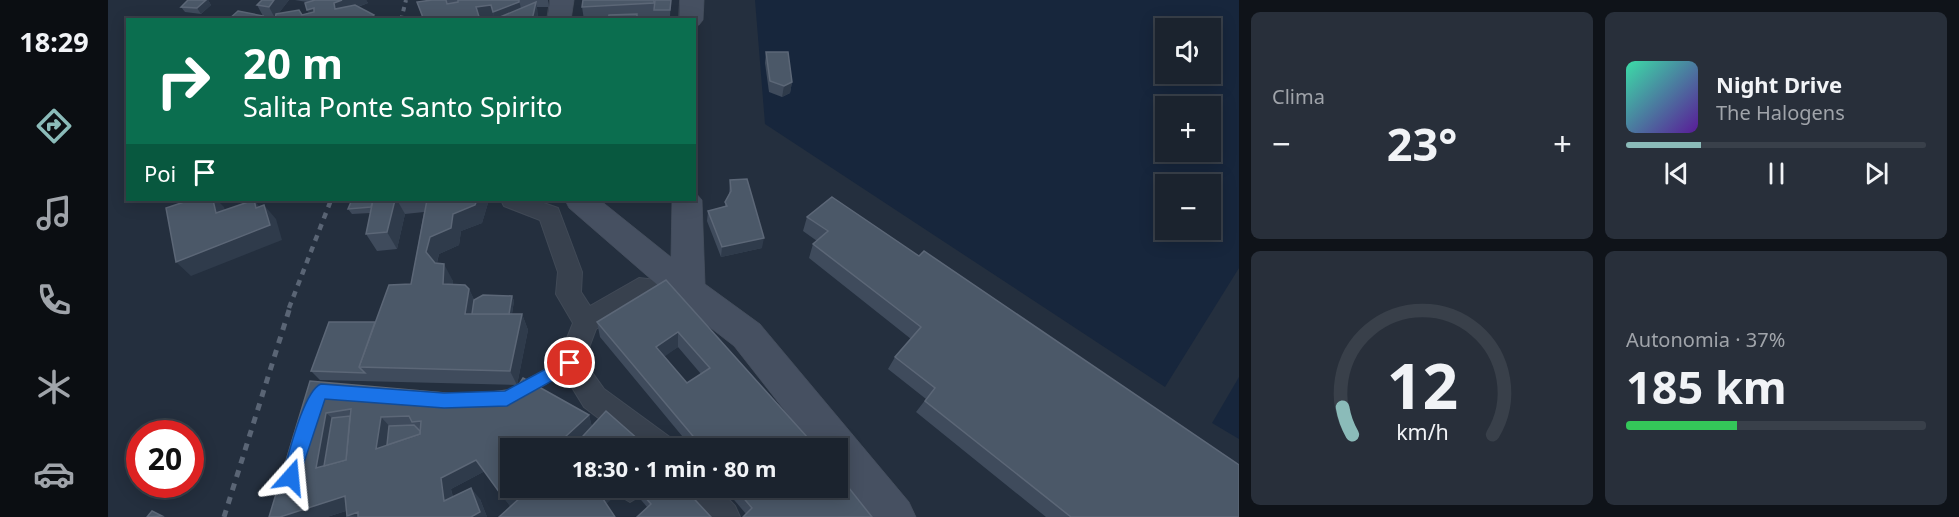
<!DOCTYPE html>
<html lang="it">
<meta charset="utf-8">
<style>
body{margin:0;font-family:"Noto Sans",sans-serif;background:#282f3a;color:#f1f3f6;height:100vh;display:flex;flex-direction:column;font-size:22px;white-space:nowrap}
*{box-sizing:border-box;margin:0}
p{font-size:20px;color:#a0a4aa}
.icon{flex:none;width:33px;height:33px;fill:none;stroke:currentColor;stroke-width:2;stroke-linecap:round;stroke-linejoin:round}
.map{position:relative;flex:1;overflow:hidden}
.panel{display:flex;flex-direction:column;gap:12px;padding:12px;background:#0f1319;width:720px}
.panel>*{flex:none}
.banner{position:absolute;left:18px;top:18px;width:570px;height:183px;border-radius:0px;box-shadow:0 3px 15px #0003,0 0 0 2px #39404a;background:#0b6e4f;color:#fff;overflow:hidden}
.buttons{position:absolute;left:1047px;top:18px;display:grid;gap:12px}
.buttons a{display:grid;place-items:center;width:66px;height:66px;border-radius:0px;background:#1b232e;box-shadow:0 3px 15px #0003,0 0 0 2px #39404a;font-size:30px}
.speed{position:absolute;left:18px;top:420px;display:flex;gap:12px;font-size:30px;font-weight:700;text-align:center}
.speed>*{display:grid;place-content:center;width:78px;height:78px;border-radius:50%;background:#1b232e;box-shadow:0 3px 15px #0003,0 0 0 2px #39404a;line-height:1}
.speed .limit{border:9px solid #d22;background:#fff;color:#111}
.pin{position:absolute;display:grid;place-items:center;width:51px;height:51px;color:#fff;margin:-26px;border:3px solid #fff;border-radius:50%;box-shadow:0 2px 6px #0007}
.me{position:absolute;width:66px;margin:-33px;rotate:18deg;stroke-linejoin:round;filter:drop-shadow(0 0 4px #0008)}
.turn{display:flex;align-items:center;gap:21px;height:126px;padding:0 18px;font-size:27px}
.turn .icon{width:78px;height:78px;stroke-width:2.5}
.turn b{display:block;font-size:42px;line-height:51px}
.then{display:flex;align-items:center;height:57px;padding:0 18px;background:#0003;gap:12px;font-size:22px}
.big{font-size:45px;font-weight:700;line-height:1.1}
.panel .card{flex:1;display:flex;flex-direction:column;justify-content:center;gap:9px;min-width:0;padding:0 21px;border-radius:9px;background:#282f3a}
.panel .dial{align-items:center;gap:0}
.dial svg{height:156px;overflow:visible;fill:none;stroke:#39404a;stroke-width:7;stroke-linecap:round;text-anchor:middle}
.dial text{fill:#f1f3f6;stroke:none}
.song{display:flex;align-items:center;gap:18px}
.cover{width:72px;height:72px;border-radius:9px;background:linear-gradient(135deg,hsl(160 70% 55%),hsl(270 70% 35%))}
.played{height:6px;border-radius:3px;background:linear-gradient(90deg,#8bbbb9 25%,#39404a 25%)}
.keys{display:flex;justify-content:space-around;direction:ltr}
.heat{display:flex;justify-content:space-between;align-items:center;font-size:33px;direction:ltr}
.charge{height:9px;border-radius:4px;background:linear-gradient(90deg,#34c759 37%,#39404a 0)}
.panel .tiles{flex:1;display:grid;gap:12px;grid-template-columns:repeat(2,1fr)}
.trip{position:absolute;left:392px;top:438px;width:348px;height:60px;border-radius:0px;background:#1b232e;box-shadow:0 3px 15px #0003,0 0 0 2px #39404a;font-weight:700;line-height:60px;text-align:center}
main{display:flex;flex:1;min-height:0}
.tab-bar{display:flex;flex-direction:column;width:108px;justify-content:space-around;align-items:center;background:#0b0e12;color:#a0a4aa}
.tab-bar .icon{width:42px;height:42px}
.tab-bar .current{color:#8bbbb9}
.tab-bar b{font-size:27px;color:#f1f3f6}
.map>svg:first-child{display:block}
.water{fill:#17263c;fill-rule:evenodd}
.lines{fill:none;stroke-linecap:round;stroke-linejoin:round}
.lane-casing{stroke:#414a57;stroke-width:2}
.street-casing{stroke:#414a57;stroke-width:2}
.secondary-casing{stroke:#414a57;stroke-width:1}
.lane{fill:#38414e;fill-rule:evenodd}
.street{fill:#38414e;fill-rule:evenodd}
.secondary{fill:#465061;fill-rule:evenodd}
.rail-far2{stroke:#5a6575;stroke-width:4;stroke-dasharray:4.5 4.5;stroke-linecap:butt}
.rail-far1{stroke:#5a6575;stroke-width:4.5;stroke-dasharray:6 6;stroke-linecap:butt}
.rail{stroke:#5a6575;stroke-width:5;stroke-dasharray:7 7;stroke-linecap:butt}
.wall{fill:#3f4b5c;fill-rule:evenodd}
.shaded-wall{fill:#2f3b4b}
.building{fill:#4b5868;stroke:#5c6777;stroke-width:1.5;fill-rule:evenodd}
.route{fill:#1a73e8;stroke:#114b97;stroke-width:1.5}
</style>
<main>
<nav class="tab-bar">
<b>18:29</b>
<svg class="icon current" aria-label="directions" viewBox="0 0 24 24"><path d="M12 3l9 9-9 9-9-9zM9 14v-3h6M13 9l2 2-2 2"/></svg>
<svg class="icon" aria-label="music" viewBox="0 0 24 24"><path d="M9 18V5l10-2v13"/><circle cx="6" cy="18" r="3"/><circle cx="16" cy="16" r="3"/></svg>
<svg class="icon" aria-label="phone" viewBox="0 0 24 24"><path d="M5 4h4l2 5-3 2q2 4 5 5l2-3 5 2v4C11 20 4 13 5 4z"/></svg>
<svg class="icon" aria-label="climate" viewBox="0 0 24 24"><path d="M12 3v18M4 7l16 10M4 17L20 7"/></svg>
<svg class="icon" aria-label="car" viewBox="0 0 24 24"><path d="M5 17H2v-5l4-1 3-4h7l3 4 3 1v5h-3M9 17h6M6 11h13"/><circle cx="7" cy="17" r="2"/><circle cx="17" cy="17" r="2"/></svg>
</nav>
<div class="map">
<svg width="1131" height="517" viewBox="0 0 1131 517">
<rect width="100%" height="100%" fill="#242f3e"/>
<g class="water">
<path d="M647,0H1131V268L1057,387L657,124ZM1058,28H1102V74H1058ZM1058,106H1102V152H1058ZM1058,184H1102V230H1058Z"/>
<path d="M1131,377V439L1104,423Z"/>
</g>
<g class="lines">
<g class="lane-casing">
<g id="lane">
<path d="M462,357L467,359L469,363L467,367L417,396L412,397L407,396L405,391L407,386Z"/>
<path d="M518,488H536L527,499L522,502L517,499L514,494Z"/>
</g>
</g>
<g class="street-casing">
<g id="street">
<path d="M393,200H427L450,208L474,272L473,292L482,306L531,278L584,284L587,291L584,298L575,301L535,299L488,329L476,361L496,389L563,438L567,448H530L476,407L449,363L465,323L448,294L450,272L432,220L396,206Z"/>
<path d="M574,488H610L627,506L632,517H595L578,499Z"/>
</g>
</g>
<g class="secondary-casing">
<g id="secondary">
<path d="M442,0H466L463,20H439Z"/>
<path d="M572,0H596L595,20L591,25L586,26V20H571Z"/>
<path d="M586,191L594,200L597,284L652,324L801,502L808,517H759L729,478V448H706L626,346L568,301L461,208L457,200H492L563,257L564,200H586Z"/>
</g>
</g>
<use href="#lane" class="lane"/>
<use href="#street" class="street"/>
<use href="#secondary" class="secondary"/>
<path class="rail-far2" d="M293,20L298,0"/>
<path class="rail-far1" d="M181,308L223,200"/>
<path class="rail" d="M116,517L182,307"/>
</g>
<g class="wall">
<path d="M80,0H100L103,5L93,14L77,12L73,7Z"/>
<path d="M154,0H181L170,14L194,15L201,13L199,10V2L187,0H258L260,3L250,7L266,15L268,20H167V18L155,16L149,5Z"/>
<path d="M324,0H440L441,7H429L430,20H315L309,2Z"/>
<path d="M563,0L562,16H547L546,18L530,20H476L474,7Z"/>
<path d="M658,52L684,82L682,93L674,97L661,92L657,63Z"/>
<path d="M622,180L654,248L613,257L599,221L600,211L617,206V202L621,194Z"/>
<path d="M265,200H391L380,203L374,223L353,231L351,245L331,254L329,263L345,281V284L361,289L366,300L404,296L406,301L404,314H414L420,330L409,385L212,380L203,371L267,322L303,284L316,212L297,214L289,249L269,251L258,234L262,213L244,214L240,209Z"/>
<path d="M699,217L1131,517H938L808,412L818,399L780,369L787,357L803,339L701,258L705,244L709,241L695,231Z"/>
<path d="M558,280L709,448H584L492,337L489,322ZM570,347L593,374L579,383L556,356Z"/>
<path d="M202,381L481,415L484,427L471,440L402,506L377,471L343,489L345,497L372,499L379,517H240L239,516L238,511L219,517H161Z"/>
<path d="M523,488H576L539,507Z"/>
<path d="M616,488H729L638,514Z"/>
</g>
<g class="shaded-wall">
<path d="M98,0H100L103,5L93,14L89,8Z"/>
<path d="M166,0H181L167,18L161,7Z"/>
<path d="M234,0H258L260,3L240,10L227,9L226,3Z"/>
<path d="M411,0L415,17L387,20L385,12Z"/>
<path d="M428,2L430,20H424Z"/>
<path d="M383,5L387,20H372L368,7Z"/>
<path d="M206,8L205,20L199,10Z"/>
<path d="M684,82L682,93L674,97L676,86Z"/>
<path d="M105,200H109L116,207L122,227L108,213Z"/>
<path d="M146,200L157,213L148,208Z"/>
<path d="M287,200H289L297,214L289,249L279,232Z"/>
<path d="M369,200H391L380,203L374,223L353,231L351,245L331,254L327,269L318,252L322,237L345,214Z"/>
<path d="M156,205L168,219L174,240L83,276L68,262Z"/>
<path d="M656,238L654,248L613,257L614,247Z"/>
<path d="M336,264L345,281L344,300L335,284Z"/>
<path d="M361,289L369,305L366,325L357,314Z"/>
<path d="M404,296L406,301L401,330L399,325Z"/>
<path d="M414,314L420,330L409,385L402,371Z"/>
<path d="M570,332V347L549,362L548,347Z"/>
<path d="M218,413L233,425L253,471L208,468Z"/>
<path d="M481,415L484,428L463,448H445Z"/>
<path d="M273,417L285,430L282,455L268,449Z"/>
<path d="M368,460L377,471L343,489L347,511L336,501L333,478Z"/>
<path d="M363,488L372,499L379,517H363Z"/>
<path d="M403,488H421L402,506L394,496Z"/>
<path d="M501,488H516L496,506L493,496Z"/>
<path d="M237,496L253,506L219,517H172Z"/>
<path d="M250,512L257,517L239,516Z"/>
</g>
<g class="building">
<path d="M80,0H98L89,8L73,7Z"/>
<path d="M154,0H166L161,7L149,5Z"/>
<path d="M207,0H234L226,3L227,9L247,5L266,15L261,20H167L168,14L191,10L194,15L206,12V8L199,10L197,3Z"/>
<path d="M324,0H338L339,4L350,2V0H411V2L385,12L383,5L368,7L372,20H316L309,2Z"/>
<path d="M475,0H546V3L474,7Z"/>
<path d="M547,0H563L562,10H546Z"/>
<path d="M428,2L424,20H385Z"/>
<path d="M130,11L155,16L152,20H120Z"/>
<path d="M529,14V20H500L501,15Z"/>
<path d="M658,52H680L684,82L676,86L662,81Z"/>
<path d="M639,179L656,238L614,247L600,211L619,206L617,202L623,191L622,180Z"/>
<path d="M724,197L811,256L816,251L1131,465V517H963L817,401L827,388L787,357L813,327L705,244L720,231L699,217Z"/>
<path d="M82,200H105L108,213L146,200L148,208L156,205L162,225L68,262L58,208Z"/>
<path d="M265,200H287L279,232L258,234Z"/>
<path d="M265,200L263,207L240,209L243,202Z"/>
<path d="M319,200H369L367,205L345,214L343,228L322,237L318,252L327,263L336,264L335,284L357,285L361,289L357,314H414L402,371L251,367L281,285L303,284Z"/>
<path d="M558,280L709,448H595L489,322ZM570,332L602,368L579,383L548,347Z"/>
<path d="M375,295L404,296L401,314H364L366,300Z"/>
<path d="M221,322H267L251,367L257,373L203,371Z"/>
<path d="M415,378L481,415L445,448H402V488H403L394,496L368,460L333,478L336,501L363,488L372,512L363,517H250V512L239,516L237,496L172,517H161L202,381L360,395L408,389ZM243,409L238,460L208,468L218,413ZM301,416L304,422L313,421L312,434L268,449L273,417Z"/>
<path d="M498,411L540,448H464Z"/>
<path d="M242,416L238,460L216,466L224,418Z"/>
<path d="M306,425L312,431V434L279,445L281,426Z"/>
<path d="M729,473L764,517H635L644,508L627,488H729Z"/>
<path d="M423,488H501L493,496L507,517H391Z"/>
<path d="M529,488H576L603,517H529L543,504Z"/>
<path d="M44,511L54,516L39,517Z"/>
</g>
<path class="route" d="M462,356L467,358L470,363L467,368L399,406L336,408L217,399L189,484L183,486L176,484L174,477C180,458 195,391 213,384L336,393L397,391Z"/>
</svg>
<div class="buttons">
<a><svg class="icon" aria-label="sound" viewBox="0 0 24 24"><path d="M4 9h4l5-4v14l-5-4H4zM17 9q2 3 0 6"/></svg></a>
<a>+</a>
<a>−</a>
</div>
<div class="speed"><div class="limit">20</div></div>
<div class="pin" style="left:462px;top:363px;background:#d93025"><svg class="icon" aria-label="arrive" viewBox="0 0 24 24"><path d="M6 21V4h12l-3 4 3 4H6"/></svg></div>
<svg class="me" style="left:183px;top:477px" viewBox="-20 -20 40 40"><path d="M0-17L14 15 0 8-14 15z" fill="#1a73e8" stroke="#fff" stroke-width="4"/></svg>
<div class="trip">18:30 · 1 min · 80 m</div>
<div class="banner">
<div class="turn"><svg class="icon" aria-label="right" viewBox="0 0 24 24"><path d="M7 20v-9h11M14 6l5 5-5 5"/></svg><div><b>20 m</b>Salita Ponte Santo Spirito</div></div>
<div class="then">Poi<svg class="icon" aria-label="arrive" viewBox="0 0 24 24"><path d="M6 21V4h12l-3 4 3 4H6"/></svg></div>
</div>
</div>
<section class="panel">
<div class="tiles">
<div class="card"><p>Clima</p>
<div class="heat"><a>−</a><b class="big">23°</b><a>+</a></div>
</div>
<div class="card">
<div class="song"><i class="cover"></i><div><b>Night Drive</b><p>The Halogens</p></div></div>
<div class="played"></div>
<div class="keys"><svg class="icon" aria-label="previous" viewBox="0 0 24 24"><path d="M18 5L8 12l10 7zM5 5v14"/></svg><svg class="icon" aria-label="pause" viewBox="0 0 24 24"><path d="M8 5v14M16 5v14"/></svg><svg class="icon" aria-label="next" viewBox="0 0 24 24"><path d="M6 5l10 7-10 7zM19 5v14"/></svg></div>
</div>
<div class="card dial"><svg viewBox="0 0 100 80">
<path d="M14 69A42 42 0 1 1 86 69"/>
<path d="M14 69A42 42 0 0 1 9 55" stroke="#8bbbb9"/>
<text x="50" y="56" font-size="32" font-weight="700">12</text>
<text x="50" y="72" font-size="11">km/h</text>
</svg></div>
<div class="card"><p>Autonomia · 37%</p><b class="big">185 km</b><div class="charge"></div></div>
</div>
</section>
</main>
